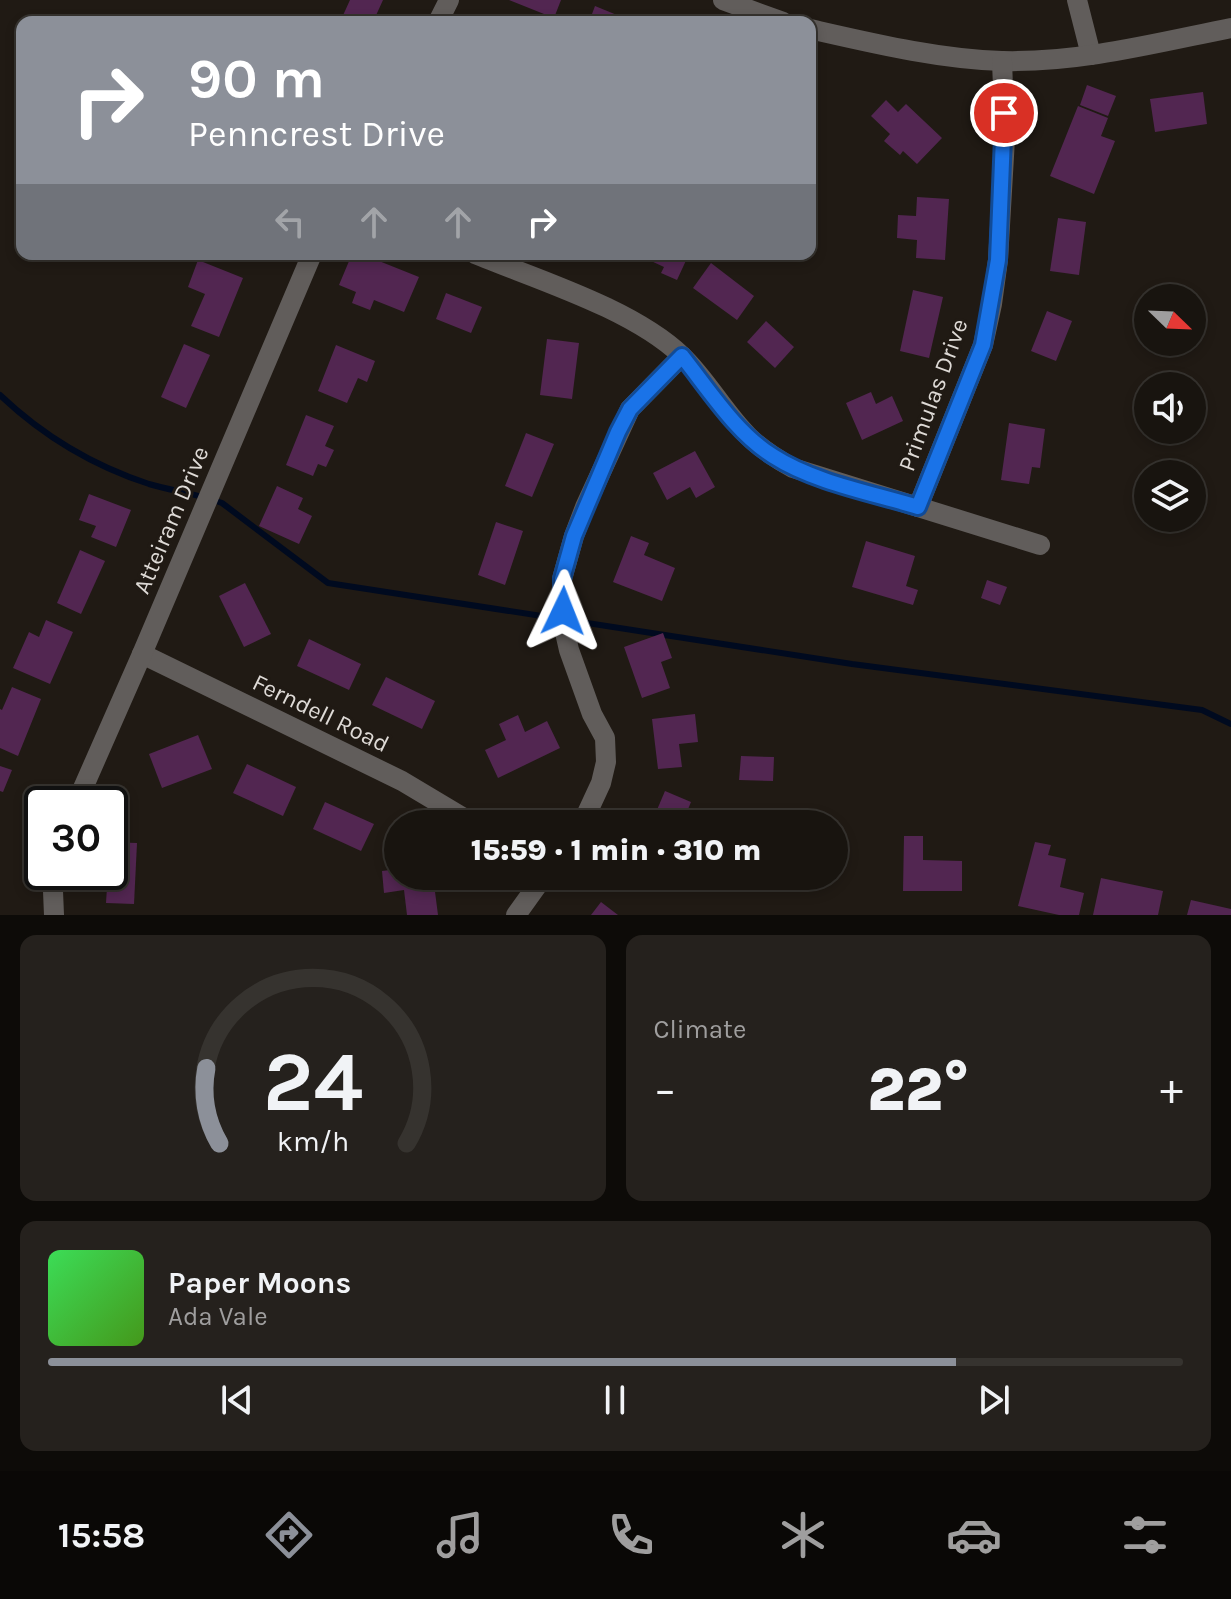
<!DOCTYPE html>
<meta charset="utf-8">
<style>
body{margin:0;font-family:Karla,sans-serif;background:#25211d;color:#f1f3f6;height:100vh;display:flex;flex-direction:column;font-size:30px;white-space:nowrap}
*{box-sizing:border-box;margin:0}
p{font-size:26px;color:#9f9e9e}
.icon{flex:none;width:44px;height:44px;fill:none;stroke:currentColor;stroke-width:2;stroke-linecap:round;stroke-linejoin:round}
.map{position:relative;height:915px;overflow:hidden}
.drawer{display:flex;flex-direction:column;gap:20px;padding:20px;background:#0d0b08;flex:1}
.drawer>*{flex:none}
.hud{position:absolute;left:16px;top:16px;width:800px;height:244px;border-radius:16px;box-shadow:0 4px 12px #0003,0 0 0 2px #36332f;background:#8c9099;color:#fff;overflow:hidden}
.needle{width:52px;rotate:113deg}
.buttons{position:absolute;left:1134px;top:284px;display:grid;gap:16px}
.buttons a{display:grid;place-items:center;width:72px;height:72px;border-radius:50%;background:#18140f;box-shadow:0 4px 12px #0003,0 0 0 2px #36332f;font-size:40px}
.speed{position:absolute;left:24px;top:786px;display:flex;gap:16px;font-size:40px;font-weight:700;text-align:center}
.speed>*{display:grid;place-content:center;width:104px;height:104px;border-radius:50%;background:#18140f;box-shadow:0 4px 12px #0003,0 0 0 2px #36332f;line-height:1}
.speed .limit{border:4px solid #111;border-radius:12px;background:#fff;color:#111}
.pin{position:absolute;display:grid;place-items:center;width:68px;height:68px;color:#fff;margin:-34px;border:4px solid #fff;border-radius:50%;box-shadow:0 2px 8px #0007}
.me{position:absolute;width:88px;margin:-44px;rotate:2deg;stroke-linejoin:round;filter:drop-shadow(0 0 6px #0008)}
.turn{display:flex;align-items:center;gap:28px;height:168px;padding:0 40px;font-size:36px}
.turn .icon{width:104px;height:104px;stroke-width:2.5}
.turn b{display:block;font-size:56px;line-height:68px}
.lanes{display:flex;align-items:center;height:76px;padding:0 40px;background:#0003;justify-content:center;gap:40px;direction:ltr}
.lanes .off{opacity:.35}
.big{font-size:60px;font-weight:800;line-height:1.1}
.drawer .tile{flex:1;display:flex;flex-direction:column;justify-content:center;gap:12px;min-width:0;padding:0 28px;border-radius:16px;background:#25211d}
.drawer .dial{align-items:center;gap:0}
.dial svg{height:208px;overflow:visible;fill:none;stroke:#36332f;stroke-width:7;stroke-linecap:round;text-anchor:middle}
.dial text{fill:#f1f3f6;stroke:none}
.song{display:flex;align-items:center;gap:24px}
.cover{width:96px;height:96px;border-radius:12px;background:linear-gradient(135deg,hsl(130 70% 55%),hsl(100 70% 35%))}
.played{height:8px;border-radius:4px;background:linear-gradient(90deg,#8c9099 80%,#36332f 80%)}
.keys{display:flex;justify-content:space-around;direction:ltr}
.heat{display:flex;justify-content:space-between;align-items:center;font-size:44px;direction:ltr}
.drawer .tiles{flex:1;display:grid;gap:20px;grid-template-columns:1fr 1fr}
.tile:last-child{grid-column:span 2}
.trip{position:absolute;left:384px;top:810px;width:464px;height:80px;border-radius:40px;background:#18140f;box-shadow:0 4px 12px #0003,0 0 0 2px #36332f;font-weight:800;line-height:80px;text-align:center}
.tabs{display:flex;height:128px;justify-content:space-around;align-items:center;background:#0a0806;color:#9f9e9e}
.tabs .icon{width:56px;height:56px}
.tabs .on{color:#8c9099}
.tabs b{font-size:36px;color:#f1f3f6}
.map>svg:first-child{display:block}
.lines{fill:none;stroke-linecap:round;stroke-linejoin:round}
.stream{stroke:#000a1f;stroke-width:6}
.building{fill:#522651}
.minor{stroke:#615d5b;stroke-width:20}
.route-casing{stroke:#114b97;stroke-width:20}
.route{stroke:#1a73e8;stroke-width:14}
.labels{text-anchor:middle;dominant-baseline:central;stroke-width:6;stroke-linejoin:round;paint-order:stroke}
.street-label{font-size:24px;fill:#dedad6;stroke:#201a14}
</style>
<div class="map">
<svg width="1231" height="915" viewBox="0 0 1231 915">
<rect width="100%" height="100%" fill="#201a14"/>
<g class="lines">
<path class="stream" d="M0,395C42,435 94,466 149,484C173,491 198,494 222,503L328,583L852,664L1202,710L1231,724"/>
</g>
<g class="building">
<path d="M350,0H383L373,22H340Z"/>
<path d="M509,0H561L554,18Z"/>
<path d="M595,6L634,22H589Z"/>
<path d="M1087,85L1116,96L1108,116L1080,105Z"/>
<path d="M1203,92L1207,124L1155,132L1150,99Z"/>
<path d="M886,100L898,112L906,104L942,138L917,164L903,151L900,155L884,141L890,134L871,116Z"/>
<path d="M1078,106L1108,118L1101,136L1115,141L1094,194L1050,176Z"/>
<path d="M917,197L949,199L945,260L916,258L917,240L897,238L898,215L916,216Z"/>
<path d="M1058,218L1086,222L1079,275L1050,271Z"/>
<path d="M352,254L368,260L369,257L419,277L404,312L374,300L370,310L352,303L356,292L339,285Z"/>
<path d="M636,254H689L677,280L661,273L664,267Z"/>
<path d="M198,260L243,278L219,337L191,326L205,294L188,287Z"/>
<path d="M711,263L754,296L737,320L693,288Z"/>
<path d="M913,290L943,297L929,358L900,351Z"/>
<path d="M446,293L482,307L471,333L436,319Z"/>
<path d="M1047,311L1072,321L1056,361L1031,351Z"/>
<path d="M766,321L794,347L775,368L747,342Z"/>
<path d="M547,339L579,343L572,399L540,395Z"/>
<path d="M184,344L210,355L186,408L161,397Z"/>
<path d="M336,345L375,361L367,382L358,378L347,403L318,391Z"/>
<path d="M871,392L876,404L892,396L903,421L862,440L846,403Z"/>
<path d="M306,415L334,426L325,446L334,450L326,467L318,464L313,476L286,465Z"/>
<path d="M1009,423L1045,429L1040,468L1032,467L1029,484L1001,480Z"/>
<path d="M526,433L554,444L532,497L505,486Z"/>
<path d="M695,451L715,487L696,498L690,487L667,500L653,473Z"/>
<path d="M277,486L303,498L298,509L312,516L299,544L259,526Z"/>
<path d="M89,494L131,510L116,547L91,537L96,526L79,520Z"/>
<path d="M496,522L523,531L505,585L478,575Z"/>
<path d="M631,536L649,543L644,555L675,568L662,601L613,582Z"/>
<path d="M866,541L915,556L906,586L918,590L913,605L852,587Z"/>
<path d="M80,550L105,561L81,614L57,603Z"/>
<path d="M987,580L1007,587L1000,605L981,598Z"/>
<path d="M245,583L271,634L244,647L219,596Z"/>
<path d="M46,620L73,632L50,684L13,668L29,632L39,637Z"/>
<path d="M663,633L672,658L661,662L670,688L642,698L624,647Z"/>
<path d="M309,639L361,664L349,690L297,666Z"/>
<path d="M386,677L435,701L422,729L372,705Z"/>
<path d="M12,687L41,699L18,756L0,748V709L2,710Z"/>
<path d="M695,714L698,742L679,744L682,767L658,769L652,719Z"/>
<path d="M518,715L525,732L547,721L560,748L498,778L485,750L506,740L499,724Z"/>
<path d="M198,735L212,769L162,788L149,754Z"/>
<path d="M741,756L774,757L773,781L739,780Z"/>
<path d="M247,764L296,787L283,816L233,793Z"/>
<path d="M0,766L12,770L3,792L0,791Z"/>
<path d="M665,791L691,802L682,824H651Z"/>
<path d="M325,802L374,824L361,851L313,829Z"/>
<path d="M904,836H923V860L962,861V891H903Z"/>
<path d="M110,842L137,843L134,904L106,903Z"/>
<path d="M1035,842L1051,845L1048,855L1066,859L1060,887L1084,893L1079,915H1059L1018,906Z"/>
<path d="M398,869V876H443V883L434,884L438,915H407L404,890L384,893L382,871Z"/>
<path d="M1101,878L1163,891L1158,915H1093Z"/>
<path d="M1191,900L1231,909V915H1187Z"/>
<path d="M601,902L618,915H591Z"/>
</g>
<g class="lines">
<g class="minor">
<path d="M723,0L783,22"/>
<path d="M1077,0L1091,55"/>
<path d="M438,22L449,0"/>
<path d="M810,29C872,43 938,59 1002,61C1079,63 1156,43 1231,28"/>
<path d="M475,254C538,280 633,309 682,356C707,380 724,412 748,436C761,449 777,459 793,468L1040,545"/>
<path d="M918,507L983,345L992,304L998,260L1005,139L1002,61"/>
<path d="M142,654L402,781L474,824"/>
<path d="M76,804L142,654L312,254"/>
<path d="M582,824L601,783L606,762L605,738L592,714L569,650L564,628L562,579L574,536L585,507L630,409L682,356"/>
<path d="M54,915L53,891L57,872"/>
<path d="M516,915L544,876"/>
</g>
</g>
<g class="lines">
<g class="route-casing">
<path id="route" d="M563,611L562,579L574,536L618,432L630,409L682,356C709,390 736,433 773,456C813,482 872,493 918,507L983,345L998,260L1004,113"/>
</g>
<use href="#route" class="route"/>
</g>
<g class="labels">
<g class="street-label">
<text transform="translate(933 395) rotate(-70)">Primulas Drive</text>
<text transform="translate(171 520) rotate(-67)">Atteiram Drive</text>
<text transform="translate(321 713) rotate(26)">Ferndell Road</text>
</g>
</g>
</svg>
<div class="buttons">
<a><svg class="needle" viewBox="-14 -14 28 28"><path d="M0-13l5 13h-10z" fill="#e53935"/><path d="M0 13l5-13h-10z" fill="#9f9e9e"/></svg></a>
<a><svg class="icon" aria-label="sound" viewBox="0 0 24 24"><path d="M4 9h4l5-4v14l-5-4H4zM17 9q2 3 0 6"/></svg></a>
<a><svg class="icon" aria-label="layers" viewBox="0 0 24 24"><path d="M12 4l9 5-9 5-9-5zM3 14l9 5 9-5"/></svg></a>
</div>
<div class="speed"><div class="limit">30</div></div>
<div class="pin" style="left:1004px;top:113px;background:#d93025"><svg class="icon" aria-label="arrive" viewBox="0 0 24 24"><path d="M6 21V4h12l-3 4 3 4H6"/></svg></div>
<svg class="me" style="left:563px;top:611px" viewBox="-20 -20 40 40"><path d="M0-17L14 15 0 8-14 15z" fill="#1a73e8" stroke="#fff" stroke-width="4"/></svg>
<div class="trip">15:59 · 1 min · 310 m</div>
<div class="hud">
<div class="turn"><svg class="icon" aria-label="right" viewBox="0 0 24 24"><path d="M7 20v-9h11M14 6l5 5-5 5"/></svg><div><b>90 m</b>Penncrest Drive</div></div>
<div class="lanes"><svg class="icon off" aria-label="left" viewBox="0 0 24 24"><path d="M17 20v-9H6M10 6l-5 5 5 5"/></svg><svg class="icon off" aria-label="ahead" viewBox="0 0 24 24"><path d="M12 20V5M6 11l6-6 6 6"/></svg><svg class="icon off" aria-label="ahead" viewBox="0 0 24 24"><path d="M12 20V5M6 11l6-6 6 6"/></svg><svg class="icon" aria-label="right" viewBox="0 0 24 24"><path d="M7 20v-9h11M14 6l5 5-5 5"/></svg></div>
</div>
</div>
<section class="drawer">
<div class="tiles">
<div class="tile dial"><svg viewBox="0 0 100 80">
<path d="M14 69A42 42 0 1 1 86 69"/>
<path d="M14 69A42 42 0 0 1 9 40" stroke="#8c9099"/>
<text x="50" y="56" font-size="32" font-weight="700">24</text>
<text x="50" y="72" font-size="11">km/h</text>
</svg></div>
<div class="tile"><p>Climate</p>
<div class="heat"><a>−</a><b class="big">22°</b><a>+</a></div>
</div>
<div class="tile">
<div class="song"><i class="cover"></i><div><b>Paper Moons</b><p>Ada Vale</p></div></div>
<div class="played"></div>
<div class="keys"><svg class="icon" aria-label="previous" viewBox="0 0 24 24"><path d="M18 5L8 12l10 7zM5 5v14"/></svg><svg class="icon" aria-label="pause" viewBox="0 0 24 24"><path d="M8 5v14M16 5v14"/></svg><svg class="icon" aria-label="next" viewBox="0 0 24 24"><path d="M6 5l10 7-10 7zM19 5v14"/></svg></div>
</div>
</div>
</section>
<nav class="tabs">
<b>15:58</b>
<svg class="icon on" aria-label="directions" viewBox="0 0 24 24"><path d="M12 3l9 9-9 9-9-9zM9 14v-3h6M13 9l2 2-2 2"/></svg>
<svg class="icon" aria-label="music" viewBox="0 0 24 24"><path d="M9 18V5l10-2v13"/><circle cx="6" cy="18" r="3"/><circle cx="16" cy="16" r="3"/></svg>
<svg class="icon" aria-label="phone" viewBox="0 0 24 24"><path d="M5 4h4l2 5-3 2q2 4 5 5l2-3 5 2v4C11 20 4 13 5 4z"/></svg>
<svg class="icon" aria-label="climate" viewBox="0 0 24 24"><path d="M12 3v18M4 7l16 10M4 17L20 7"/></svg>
<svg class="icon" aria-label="car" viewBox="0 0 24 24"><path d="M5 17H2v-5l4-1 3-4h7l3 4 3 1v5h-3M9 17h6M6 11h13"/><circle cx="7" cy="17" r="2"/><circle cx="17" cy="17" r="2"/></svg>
<svg class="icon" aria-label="filters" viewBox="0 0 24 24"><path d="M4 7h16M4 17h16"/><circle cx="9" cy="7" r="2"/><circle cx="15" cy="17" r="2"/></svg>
</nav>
